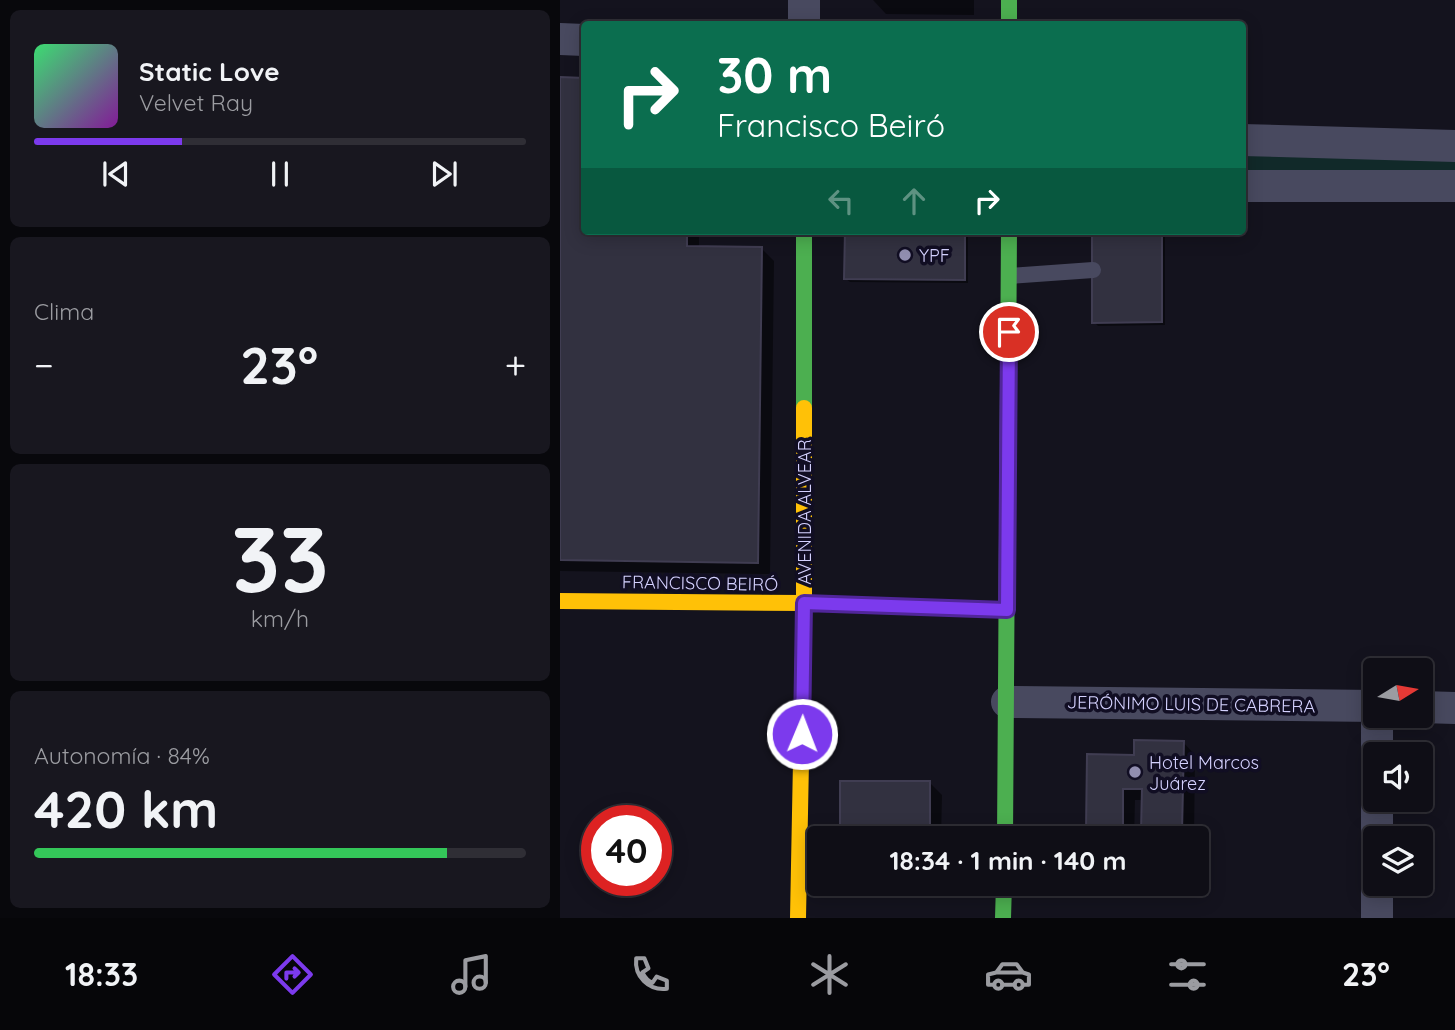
<!DOCTYPE html>
<html lang="es">
<meta charset="utf-8">
<style>
body{margin:0;font-family:Quicksand,sans-serif;background:#18171f;color:#f1f3f6;height:100vh;display:flex;flex-direction:column;font-size:26px;white-space:nowrap}
*{box-sizing:border-box;margin:0}
p{font-size:23px;color:#9b9ca1}
.icon{flex:none;width:38px;height:38px;fill:none;stroke:currentColor;stroke-width:2;stroke-linecap:round;stroke-linejoin:round}
.map{position:relative;flex:1;overflow:hidden}
.drawer{display:flex;flex-direction:column;gap:10px;padding:10px;background:#08080c;width:560px}
.drawer>*{flex:none}
.banner{position:absolute;left:21px;top:21px;width:665px;height:214px;border-radius:7px;box-shadow:0 4px 18px #0003,0 0 0 2px #2f2e35;background:#0b6e4f;color:#fff;overflow:hidden}
.needle{width:46px;rotate:79deg}
.controls{position:absolute;left:803px;top:658px;display:grid;gap:14px}
.controls a{display:grid;place-items:center;width:70px;height:70px;border-radius:7px;background:#0f0e16;box-shadow:0 4px 18px #0003,0 0 0 2px #2f2e35;font-size:35px}
.speed{position:absolute;left:21px;top:805px;display:flex;gap:14px;font-size:35px;font-weight:700;text-align:center}
.speed>*{display:grid;place-content:center;width:91px;height:91px;border-radius:50%;background:#0f0e16;box-shadow:0 4px 18px #0003,0 0 0 2px #2f2e35;line-height:1}
.speed .limit{border:10px solid #d22;background:#fff;color:#111}
.pin{position:absolute;display:grid;place-items:center;width:60px;height:60px;color:#fff;margin:-30px;border:4px solid #fff;border-radius:50%;box-shadow:0 2px 7px #0007}
.me{position:absolute;width:77px;margin:-38px;rotate:1deg;stroke-linejoin:round;filter:drop-shadow(0 0 5px #0008)}
.turn{display:flex;align-items:center;gap:24px;height:147px;padding:0 21px;font-size:32px}
.turn .icon{width:91px;height:91px;stroke-width:2.5}
.turn b{display:block;font-size:49px;line-height:60px}
.lanes{display:flex;align-items:center;height:66px;padding:0 21px;background:#0003;justify-content:center;gap:35px;direction:ltr}
.lanes .off{opacity:.35}
.big{font-size:52px;font-weight:800;line-height:1.1}
.drawer .widget{flex:1;display:flex;flex-direction:column;justify-content:center;gap:10px;min-width:0;padding:0 24px;border-radius:10px;background:#18171f}
.drawer .dial{align-items:center;gap:0}
.dial b{font-size:91px;line-height:1}
.song{display:flex;align-items:center;gap:21px}
.cover{width:84px;height:84px;border-radius:10px;background:linear-gradient(135deg,hsl(140 70% 55%),hsl(290 70% 35%))}
.played{height:7px;border-radius:4px;background:linear-gradient(90deg,#7c3aed 30%,#2f2e35 30%)}
.keys{display:flex;justify-content:space-around;direction:ltr}
.heat{display:flex;justify-content:space-between;align-items:center;font-size:38px;direction:ltr}
.charge{height:10px;border-radius:5px;background:linear-gradient(90deg,#34c759 84%,#2f2e35 0)}
.trip{position:absolute;left:247px;top:826px;width:402px;height:70px;border-radius:7px;background:#0f0e16;box-shadow:0 4px 18px #0003,0 0 0 2px #2f2e35;font-weight:800;line-height:70px;text-align:center}
.tabs{display:flex;height:112px;justify-content:space-around;align-items:center;background:#060609;color:#9b9ca1}
.tabs .icon{width:49px;height:49px}
.tabs .selected{color:#7c3aed}
.tabs b{font-size:32px;color:#f1f3f6}
main{display:flex;flex:1;min-height:0}
.map>svg:first-child{display:block}
.green{fill:#112929}
.shadow{fill:#0007}
.building{fill:#323140;stroke:#403d52;stroke-width:2}
.lines{fill:none;stroke-linecap:round;stroke-linejoin:round}
.lane{stroke:#48495f;stroke-width:16}
.street{stroke:#48495f;stroke-width:32}
.fast{stroke:#4caf50;stroke-width:16}
.slow{stroke:#ffc107;stroke-width:16}
.route-casing{stroke:#51269a;stroke-width:18}
.route{stroke:#7c3aed;stroke-width:12}
.poi-dot{fill:#918eb0;stroke:#110e23;stroke-width:2.5}
.labels{text-anchor:middle;dominant-baseline:central;stroke-width:7;stroke-linejoin:round;paint-order:stroke}
.poi-label{font-size:18px;fill:#d4d1fe;stroke:#110e23;text-anchor:start}
.street-label{font-size:18px;fill:#d4d1fe;stroke:#110e23}
</style>
<main>
<section class="drawer">
<div class="widget">
<div class="song"><i class="cover"></i><div><b>Static Love</b><p>Velvet Ray</p></div></div>
<div class="played"></div>
<div class="keys"><svg class="icon" aria-label="previous" viewBox="0 0 24 24"><path d="M18 5L8 12l10 7zM5 5v14"/></svg><svg class="icon" aria-label="pause" viewBox="0 0 24 24"><path d="M8 5v14M16 5v14"/></svg><svg class="icon" aria-label="next" viewBox="0 0 24 24"><path d="M6 5l10 7-10 7zM19 5v14"/></svg></div>
</div>
<div class="widget"><p>Clima</p>
<div class="heat"><a>−</a><b class="big">23°</b><a>+</a></div>
</div>
<div class="widget dial"><b>33</b><p>km/h</p></div>
<div class="widget"><p>Autonomía · 84%</p><b class="big">420 km</b><div class="charge"></div></div>
</section>
<div class="map">
<svg width="895" height="918" viewBox="0 0 895 918">
<rect width="100%" height="100%" fill="#14131e"/>
<path class="green" d="M683,140L895,146V186H683Z"/>
<g class="shadow">
<path d="M313,0H414V15L326,14Z"/>
<path d="M0,78L24,79V231H139V248L202,249L214,261L210,574L0,571Z"/>
<path d="M286,231H408V283L290,282L286,279Z"/>
<path d="M534,231H605V325L538,326L534,322Z"/>
<path d="M623,742L635,755L634,838H591L583,830V800H575L574,838H534L527,832L575,756Z"/>
<path d="M370,783L382,795L381,838H290L282,831Z"/>
</g>
<g class="building">
<path d="M0,77L24,78V231H127V246L202,247L198,563L0,560Z"/>
<path d="M285,231H405V280L284,279Z"/>
<path d="M532,231H602V322L532,323Z"/>
<path d="M574,740L624,741L622,832L581,831L582,789H563V833L526,832L527,754L574,755Z"/>
<path d="M280,781H370V832L280,831Z"/>
</g>
<g class="lines">
<path class="lane" d="M449,276L533,270"/>
<g class="street">
<path d="M244,24V0"/>
<path d="M0,39L24,40"/>
<path d="M682,140L895,146"/>
<path d="M682,186H895"/>
<path d="M447,702L816,706"/>
<path d="M861,707L895,708"/>
<path d="M817,716V754"/>
<path d="M817,800V838"/>
<path d="M817,884V918"/>
</g>
<g class="fast">
<path d="M449,0V24"/>
<path d="M244,231V408"/>
<path d="M355,607L447,610"/>
<path d="M445,838L449,231"/>
<path d="M443,918L444,884"/>
</g>
<g class="slow">
<path d="M0,601L244,603L355,607"/>
<path d="M238,918L244,603V408"/>
</g>
</g>
<g class="lines">
<g class="route-casing">
<path id="route" d="M242,734L244,603L447,610L449,332"/>
</g>
<use href="#route" class="route"/>
</g>
<g class="poi-dot">
<circle cx="345" cy="255" r="7"/>
<circle cx="575" cy="772" r="7"/>
</g>
<g class="labels">
<g class="poi-label">
<text x="359" y="255">YPF</text>
<text x="589" y="762">Hotel Marcos<tspan x="589" dy="21">Juárez</tspan></text>
</g>
<g class="street-label">
<text transform="translate(244 512) rotate(-90)">AVENIDA ALVEAR</text>
<text transform="translate(140 583) rotate(1)">FRANCISCO BEIRÓ</text>
<text transform="translate(631 704) rotate(1)">JERÓNIMO LUIS DE CABRERA</text>
</g>
</g>
</svg>
<div class="controls">
<a><svg class="needle" viewBox="-14 -14 28 28"><path d="M0-13l5 13h-10z" fill="#e53935"/><path d="M0 13l5-13h-10z" fill="#9b9ca1"/></svg></a>
<a><svg class="icon" aria-label="sound" viewBox="0 0 24 24"><path d="M4 9h4l5-4v14l-5-4H4zM17 9q2 3 0 6"/></svg></a>
<a><svg class="icon" aria-label="layers" viewBox="0 0 24 24"><path d="M12 4l9 5-9 5-9-5zM3 14l9 5 9-5"/></svg></a>
</div>
<div class="speed"><div class="limit">40</div></div>
<div class="pin" style="left:449px;top:332px;background:#d93025"><svg class="icon" aria-label="arrive" viewBox="0 0 24 24"><path d="M6 21V4h12l-3 4 3 4H6"/></svg></div>
<svg class="me" style="left:242px;top:734px" viewBox="-20 -20 40 40"><circle r="17" fill="#7c3aed" stroke="#fff" stroke-width="3"/><path d="M0-11L8 9 0 5-8 9z" fill="#fff"/></svg>
<div class="trip">18:34 · 1 min · 140 m</div>
<div class="banner">
<div class="turn"><svg class="icon" aria-label="right" viewBox="0 0 24 24"><path d="M7 20v-9h11M14 6l5 5-5 5"/></svg><div><b>30 m</b>Francisco Beiró</div></div>
<div class="lanes"><svg class="icon off" aria-label="left" viewBox="0 0 24 24"><path d="M17 20v-9H6M10 6l-5 5 5 5"/></svg><svg class="icon off" aria-label="ahead" viewBox="0 0 24 24"><path d="M12 20V5M6 11l6-6 6 6"/></svg><svg class="icon" aria-label="right" viewBox="0 0 24 24"><path d="M7 20v-9h11M14 6l5 5-5 5"/></svg></div>
</div>
</div>
</main>
<nav class="tabs">
<b>18:33</b>
<svg class="icon selected" aria-label="directions" viewBox="0 0 24 24"><path d="M12 3l9 9-9 9-9-9zM9 14v-3h6M13 9l2 2-2 2"/></svg>
<svg class="icon" aria-label="music" viewBox="0 0 24 24"><path d="M9 18V5l10-2v13"/><circle cx="6" cy="18" r="3"/><circle cx="16" cy="16" r="3"/></svg>
<svg class="icon" aria-label="phone" viewBox="0 0 24 24"><path d="M5 4h4l2 5-3 2q2 4 5 5l2-3 5 2v4C11 20 4 13 5 4z"/></svg>
<svg class="icon" aria-label="climate" viewBox="0 0 24 24"><path d="M12 3v18M4 7l16 10M4 17L20 7"/></svg>
<svg class="icon" aria-label="car" viewBox="0 0 24 24"><path d="M5 17H2v-5l4-1 3-4h7l3 4 3 1v5h-3M9 17h6M6 11h13"/><circle cx="7" cy="17" r="2"/><circle cx="17" cy="17" r="2"/></svg>
<svg class="icon" aria-label="filters" viewBox="0 0 24 24"><path d="M4 7h16M4 17h16"/><circle cx="9" cy="7" r="2"/><circle cx="15" cy="17" r="2"/></svg>
<b>23°</b>
</nav>
